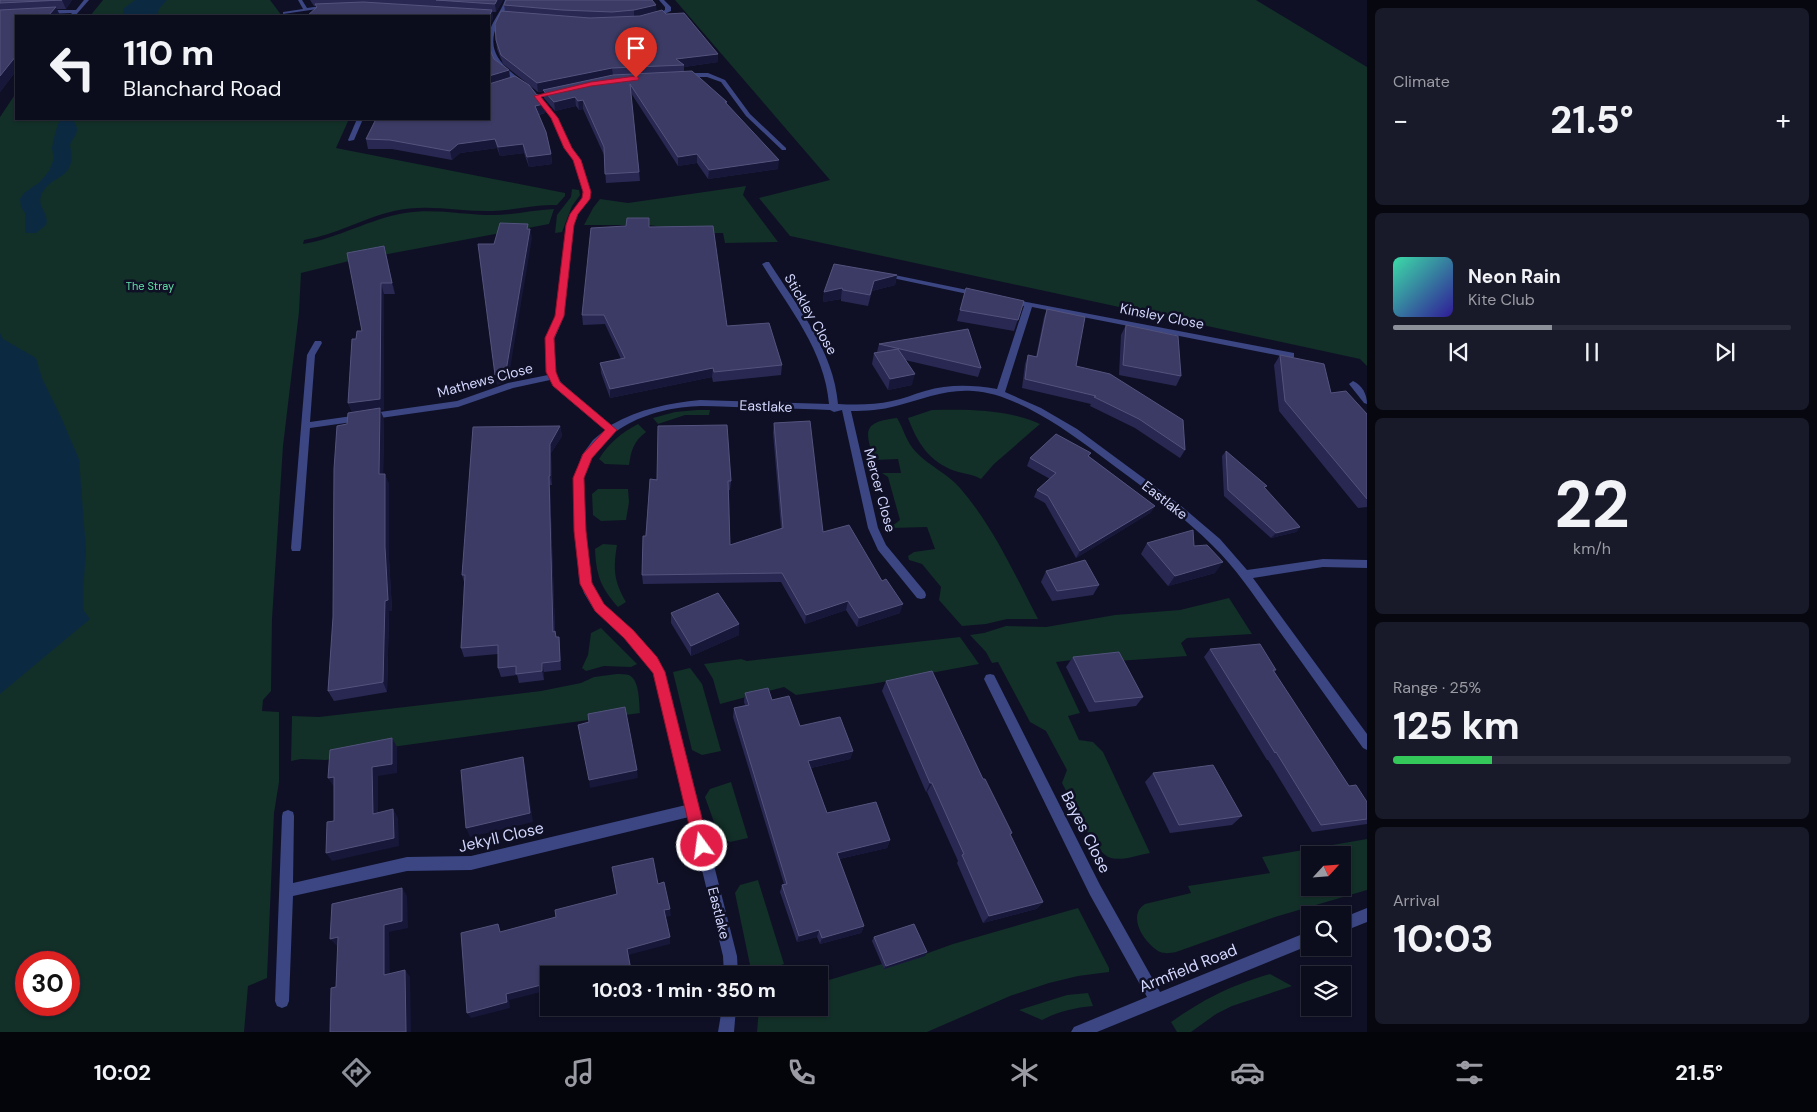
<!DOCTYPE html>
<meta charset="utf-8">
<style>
body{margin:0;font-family:"DM Sans",sans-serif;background:#191a29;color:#f1f3f6;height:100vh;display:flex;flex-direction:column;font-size:19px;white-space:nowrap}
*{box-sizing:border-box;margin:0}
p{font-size:16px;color:#9a9ba3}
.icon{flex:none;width:28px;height:28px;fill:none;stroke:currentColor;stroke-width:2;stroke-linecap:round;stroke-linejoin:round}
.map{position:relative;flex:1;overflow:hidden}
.panel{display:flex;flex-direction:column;gap:8px;padding:8px;background:#06070f;width:450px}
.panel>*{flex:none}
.banner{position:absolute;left:15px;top:15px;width:475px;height:105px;border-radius:0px;box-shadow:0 1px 4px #0004,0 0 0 1px #2b2c3b;background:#0b0c1c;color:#f1f3f6;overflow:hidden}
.needle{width:32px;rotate:64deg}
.tools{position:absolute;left:1301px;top:846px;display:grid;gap:10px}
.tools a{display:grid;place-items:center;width:50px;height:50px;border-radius:0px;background:#0b0c1c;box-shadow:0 1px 4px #0004,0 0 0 1px #2b2c3b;font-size:25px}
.speed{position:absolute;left:15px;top:951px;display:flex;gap:10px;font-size:25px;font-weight:700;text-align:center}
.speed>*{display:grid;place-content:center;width:65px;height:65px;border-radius:50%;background:#0b0c1c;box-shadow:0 1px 4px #0004,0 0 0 1px #2b2c3b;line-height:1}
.speed .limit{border:8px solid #d22;background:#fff;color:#111}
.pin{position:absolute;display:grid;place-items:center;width:42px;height:42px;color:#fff;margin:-51px -21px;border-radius:50% 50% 50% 0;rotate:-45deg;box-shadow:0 0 5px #0007}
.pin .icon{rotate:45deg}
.me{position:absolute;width:55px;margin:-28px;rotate:346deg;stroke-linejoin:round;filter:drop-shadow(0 0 4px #0008)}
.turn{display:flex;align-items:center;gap:18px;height:105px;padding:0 25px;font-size:22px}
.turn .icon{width:65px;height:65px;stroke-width:2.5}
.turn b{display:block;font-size:35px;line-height:42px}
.big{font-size:38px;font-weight:800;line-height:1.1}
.panel .card{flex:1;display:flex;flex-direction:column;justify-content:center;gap:8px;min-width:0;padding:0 18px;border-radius:8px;background:#191a29}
.panel .dial{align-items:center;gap:0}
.dial b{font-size:65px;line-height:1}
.song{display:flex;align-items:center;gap:15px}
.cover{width:60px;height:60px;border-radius:8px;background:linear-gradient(135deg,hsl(160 70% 55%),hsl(250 70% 35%))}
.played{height:5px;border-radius:2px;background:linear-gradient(90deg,#8c9099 40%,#2b2c3b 40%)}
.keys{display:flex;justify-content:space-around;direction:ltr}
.heat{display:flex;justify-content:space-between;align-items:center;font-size:28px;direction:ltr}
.charge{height:8px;border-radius:4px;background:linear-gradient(90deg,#34c759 25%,#2b2c3b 0)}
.trip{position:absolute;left:540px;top:966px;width:288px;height:50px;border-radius:0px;background:#0b0c1c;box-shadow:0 1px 4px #0004,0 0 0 1px #2b2c3b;font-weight:800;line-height:50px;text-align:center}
.tab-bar{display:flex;height:80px;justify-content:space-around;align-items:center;background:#04050b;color:#9a9ba3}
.tab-bar .icon{width:35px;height:35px}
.tab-bar .active{color:#8c9099}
.tab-bar b{font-size:22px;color:#f1f3f6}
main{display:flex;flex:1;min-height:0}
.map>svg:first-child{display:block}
.green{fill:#122f28;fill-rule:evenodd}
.water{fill:#0b2a42}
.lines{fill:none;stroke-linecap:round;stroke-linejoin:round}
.street{fill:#3b4683;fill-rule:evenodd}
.wall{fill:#292853}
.shaded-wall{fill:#171739}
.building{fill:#3b3b65;stroke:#53537d}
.route{fill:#e11d48;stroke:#92132f}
.labels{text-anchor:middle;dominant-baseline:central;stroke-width:5;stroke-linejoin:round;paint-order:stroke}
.far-park-label{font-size:11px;fill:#60dea5;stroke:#0f1025}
.street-label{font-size:14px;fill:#d3d7fe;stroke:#0f1025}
.near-street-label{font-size:16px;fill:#d3d7fe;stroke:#0f1025}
</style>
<main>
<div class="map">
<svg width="1367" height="1032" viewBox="0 0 1367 1032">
<rect width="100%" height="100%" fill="#0f1025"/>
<g class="green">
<path d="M103,0H270L282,16H90Z"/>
<path d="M675,0H1256L1367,67V366L1360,359L790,236L759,198L830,180Z"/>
<path d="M16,93V119H349L336,148L565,193V196L557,205C536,204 515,210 493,211C460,212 427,203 394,211C363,218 336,235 304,240L303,244C339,238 369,219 405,213C434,208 464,215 493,215C513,215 533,210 554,209L549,224L345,262L301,273L299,312L283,446L272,619L271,691L263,700L262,711L279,712V782L274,813L267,978L248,986L244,1032H0V117ZM26,962H69V1005H26Z"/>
<path d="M746,186L743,195L778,242L725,243L723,233H688V230L648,225H584L593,208L600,199L628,203Z"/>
<path d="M572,189L579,190L580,195L572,206L562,232L555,233L557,215L571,197Z"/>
<path d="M697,410H710L709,415H685L658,424L653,418L675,412Z"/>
<path d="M932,410C967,409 1007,409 1040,424L994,464L981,479C972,474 964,474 955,471C929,462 917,442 908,418Z"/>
<path d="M897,418C904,429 906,442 916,452C929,466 947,473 960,488C993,526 1015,575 1038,619H1007L986,624L962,626L939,600L941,587L922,564L909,560L908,556L914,552L935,549L927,527L892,528L891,527L900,520L888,477L882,473H901L898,459L874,460C865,431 862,422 897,418Z"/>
<path d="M638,424L646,432C634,441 631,450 629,465L605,464L599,459C609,443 621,433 638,424Z"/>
<path d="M598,489H628L629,502L626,520L601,521L593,515L592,494Z"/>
<path d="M603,544L617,545C613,570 614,581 626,602L618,607C601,588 596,575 595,549Z"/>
<path d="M1229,598L1252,634L1187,638L1181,643L1187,656L1118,661L1115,655L1056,662L1080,713L1068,716L1079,740L1093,742L1103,752L1150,853C1138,855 1123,861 1111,858C1094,854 1071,799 1062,783L1067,770L1046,731L1030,722L998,662L992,663L986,652L970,635L984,633L1006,626L1046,627L1115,615L1180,610Z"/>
<path d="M601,628L637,664L631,667L604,666L586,671L582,668L588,655L591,633Z"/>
<path d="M960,637L979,664L872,684L796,695L784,687L720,704L713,679L704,664L741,659L747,661Z"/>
<path d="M690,668L702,684L721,751L702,755L692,750L673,672Z"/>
<path d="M617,674C620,674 626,674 629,675C640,680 639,704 640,713L399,746L326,760L301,759L291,761L292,716L319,717L465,700L541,691L581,683L594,677Z"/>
<path d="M731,782L748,838L730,842L719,836L705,797L710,789Z"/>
<path d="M1367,839V890L1275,917L1176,952C1171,953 1165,954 1160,952C1145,944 1126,916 1145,904L1191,893L1188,886L1270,873L1262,857ZM1310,855H1342V888H1310Z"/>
<path d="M758,880L784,964C771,968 762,973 750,965L735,893L740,885Z"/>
<path d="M1078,908L1109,968V972L1078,976L1049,983L1010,996L927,1032H757L759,1008H819V983L882,964L884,969L953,944Z"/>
<path d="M1270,974L1292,986L1232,1006L1216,1014L1191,1032H1177L1171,1022C1206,998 1229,986 1270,974Z"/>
<path d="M1088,993L1093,1006C1074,1008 1059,1011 1042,1020L1019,1010L1067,995Z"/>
</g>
<g class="water">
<path d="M135,0H167L159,9L157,16H124L123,9Z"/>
<path d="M62,119H72C82,131 75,134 70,145C78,182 51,172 41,196C37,207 50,214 46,225L36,233H25V213L21,207L20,199L24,193L40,182L49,171L54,159L52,148L54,138L58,124Z"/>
<path d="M0,333L3,339L36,358L42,378L61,417L79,459L86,550L83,593L84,611L90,619L0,694Z"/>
</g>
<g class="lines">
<g class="street">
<path d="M84,0H89L75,16H69L72,13L46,14L43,12L46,10H76Z"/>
<path d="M298,0H302L307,8L328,5L331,7L283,14V12L303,9Z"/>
<path d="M505,0H509C507,9 501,16 497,25C485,53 504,67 525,83L526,84L523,86C503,77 484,56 489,33C492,21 501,12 505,0Z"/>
<path d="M659,0H664L671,7V11L656,18H652V16L665,10V7Z"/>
<path d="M708,73L725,80L750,114L786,148V150H782L746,116L721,82L707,77H684L681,75L684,73Z"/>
<path d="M534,94H538L558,118L571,148L581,163L590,192L589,199L577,214L574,225L564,316L553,342L556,376L566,388L611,425C639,409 669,403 700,400L829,404C825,351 789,308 762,264L766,262H769C797,306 834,351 838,404C856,405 874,405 892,401C903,399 914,394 925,391C949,384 972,385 997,389L1024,306L1008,303L1007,301L1011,299L1294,353V357L1291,358L1032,307L1005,392L1041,408L1077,429L1180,505L1220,539L1247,570L1323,559L1367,560V568L1323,567L1253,578L1367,734V750L1363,748C1334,708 1306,668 1277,628C1257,600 1237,569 1212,545C1177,510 1135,482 1097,453C1065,429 1014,393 973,391C945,389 923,399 896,406C882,410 866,411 851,411L878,528L886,545L925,592L926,595L925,598L921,599L917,598L878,550L868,528L842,410L834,412L830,410C805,409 779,408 754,408C736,407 719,406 701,406C650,407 587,431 582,489C582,502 584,515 585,527C587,552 584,581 600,601C621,626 650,642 665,672L737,956L738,975H724L723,956L689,817L471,870L407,871L293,896L289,1001L287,1006L282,1008L277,1006L275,1001L282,816L283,812L288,810L293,812L294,816L293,883L407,857L471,856L686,805L654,673L632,646L593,608L584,593L579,578L573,502V482L582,455L593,440L605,430L560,392L550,380L513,388L458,407L310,428L301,548L300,551H292L291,548L307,355L315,341H321L322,343L315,355L310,422L457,401L508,383L548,375L545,342L556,316L566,225L570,214L583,199L584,192L575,163L565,148L552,118L534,96Z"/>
<path d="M357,119H363L354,140L349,141L348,140Z"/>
<path d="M880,272L977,292L981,294L977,296L883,276H880Z"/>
<path d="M1353,381C1362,385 1367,394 1367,404L1364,403L1349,384Z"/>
<path d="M990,674L994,675L1100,885L1160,992L1310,931V945L1097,1032H1071L1074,1027L1147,997L1090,895L986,683L984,679L986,675Z"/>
<path d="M1367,908V922L1342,932V918Z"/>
<path d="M722,1008H736L734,1032H718Z"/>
</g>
</g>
<g class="wall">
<path d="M0,0H72L66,9H57L60,16H16V71L0,92Z"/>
<path d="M310,0H503L496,12H492L493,19L316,7V6H314Z"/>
<path d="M504,5H656V11L666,14L718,54V62L684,67V72L727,102V105L778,169L708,179L697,163L678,166L631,93L640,181L606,183L604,155L583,109L579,110L576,106L555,111L544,98V91L538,92L503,64L497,49L496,40L505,11Z"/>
<path d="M494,59L509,70L510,78L544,104L545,113L539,115L551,154L552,164L529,167L524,153L500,156L497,148L460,153L452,160L392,149H368L366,139Z"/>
<path d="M649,218V227L727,326L782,365L781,375L713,382L712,377L610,398L601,373L600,363L621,359L605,324L583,325L582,315L626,226Z"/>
<path d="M384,246L395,294H384V410H380L384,419L383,474L389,484V558L392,611H389L387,692L334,701L328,691L347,424L352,412L348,403L356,339L362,331Z"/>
<path d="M897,275L895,285L872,291L868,306L841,301V299L823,302L824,292Z"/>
<path d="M966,288L1024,301L1014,331L957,321Z"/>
<path d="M1047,309L1076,366L1185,450L1180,458L1135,428L1090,406L1091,404L1022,388L1025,364L1028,355L1036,357L1044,317Z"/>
<path d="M1126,325L1181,376L1176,386L1119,375L1121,335Z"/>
<path d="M879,344L981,368L978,377L905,360L912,385L888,390L872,364L874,353L877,352Z"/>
<path d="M1280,355L1331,393L1367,414V507L1358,508L1279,411L1274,365Z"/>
<path d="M774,423L823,532L900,613L857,627L846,610L805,624L781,582L643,584L642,575L650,479L731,481L730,490H729L730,545L781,528L773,433Z"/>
<path d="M560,426L562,436L551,453L552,485H550L555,632L556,637H559L560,646L561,670L544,672V680L519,683L517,675L501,677L498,668V654L464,657L461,648L464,582L462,575Z"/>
<path d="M1226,451L1300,527L1296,532L1271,538L1224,496L1222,456Z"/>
<path d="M1089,456L1155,506L1150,513L1076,558L1045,503L1034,497L1037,490L1050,479L1027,466L1030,458Z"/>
<path d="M1147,543L1194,546L1215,573L1168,586L1141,554Z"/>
<path d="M1046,571L1099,585L1093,595L1052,601L1041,582Z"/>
<path d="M671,613L739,635L691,656L671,623Z"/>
<path d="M1210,649L1276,670L1274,672L1349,786L1367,802V824L1312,832L1268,760H1267L1204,657Z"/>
<path d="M1073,657L1143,697L1136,706L1089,712L1066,667Z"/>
<path d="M886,681L983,779L1043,902L1036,909L983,923L957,863L958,861L927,792H926L882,691Z"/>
<path d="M745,693L772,700L800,726L853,751L850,759L811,768L827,813L890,840L887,848L839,859L864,926L861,933L820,944L817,937L797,942L780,892L782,885L784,884L733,717L734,708L745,705L744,702Z"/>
<path d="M1153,773L1242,816L1232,825L1170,833L1145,782Z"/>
<path d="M874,937L925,956L884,969L872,941Z"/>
</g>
<g class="shaded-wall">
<path d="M62,0H72L66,9Z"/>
<path d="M497,0H503L496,12L495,4Z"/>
<path d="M656,5L657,13L634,18V10Z"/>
<path d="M56,7L60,16H48Z"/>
<path d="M492,10L493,19L489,28V17Z"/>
<path d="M718,54V62L684,67V65L676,59Z"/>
<path d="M16,56V71L0,92V76Z"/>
<path d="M612,68L613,76L543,90L544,91L538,92L537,83Z"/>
<path d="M509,70L510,79L489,85V76Z"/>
<path d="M575,97L576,106L555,111L554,102Z"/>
<path d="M583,100V109L579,110L578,101Z"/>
<path d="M544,104L545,113L536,115L535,106Z"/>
<path d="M495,139L497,148L460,153L452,160L450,151L458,144Z"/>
<path d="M523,144L524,153L500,156L498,147Z"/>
<path d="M551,154L552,164L529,167L527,157Z"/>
<path d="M697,154V163L678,166V157Z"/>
<path d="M779,160L778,169L708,179L709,170Z"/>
<path d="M530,229L532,238L508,381L497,385L495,375Z"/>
<path d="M384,246L387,257L395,294L392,283Z"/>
<path d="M897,275L895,285L872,291L868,306L874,281Z"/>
<path d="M381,283L384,294V410H380L384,419L383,485L348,403Z"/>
<path d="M842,288L841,299L823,302L824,292Z"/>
<path d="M713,368L712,377L610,398V389Z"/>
<path d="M915,374L912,385L888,390L890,379Z"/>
<path d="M560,426L562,436L551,453L552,485L550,476V444Z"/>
<path d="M385,474L389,484V558L392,611H389L387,692L383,682L385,547Z"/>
<path d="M549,476L550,485L555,641L553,632Z"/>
<path d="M1155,506L1150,513L1076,558L1080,551Z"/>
<path d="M1300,527L1296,532L1271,538L1276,533Z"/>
<path d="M1223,562L1215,573L1168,586L1175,576Z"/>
<path d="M848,601L846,610L805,624L806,615Z"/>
<path d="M903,604L900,613L857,627L859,618Z"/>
<path d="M739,624V635L691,656V646Z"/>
<path d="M542,663L544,672V680L542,671Z"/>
<path d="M392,738L397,747V773L378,776V822L373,814L372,767Z"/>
<path d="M853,751L850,759L806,769L808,761Z"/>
<path d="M523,757L525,766L533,822L470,837L466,828Z"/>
<path d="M637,770L638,778L590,788L589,780Z"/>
<path d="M334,777V787L328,778Z"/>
<path d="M930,783H932L927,792H926Z"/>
<path d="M393,809L398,818L399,846L332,861L326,853Z"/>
<path d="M890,840L887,848L834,860L837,853Z"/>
<path d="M402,888L407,896L408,928L389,932L390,982L384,975V925Z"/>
<path d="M1043,902L1036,909L983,923L989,916Z"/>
<path d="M670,909L671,916L665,917L664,910Z"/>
<path d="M864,926L861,933L820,944L822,938Z"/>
<path d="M819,930L817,937L797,942L799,936Z"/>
<path d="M338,937L337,946L330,939Z"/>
<path d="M670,937V944L628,955L627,949Z"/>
<path d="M927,952L925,956L884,969L886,966Z"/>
<path d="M405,970L410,977L411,1032H406Z"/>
<path d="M631,970L632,975H610Z"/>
<path d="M549,983V990L509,1000L510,1008L471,1018L467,1013L506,994Z"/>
</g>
<g class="building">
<path d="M0,0H62L0,3Z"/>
<path d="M436,0H497L495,4Z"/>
<path d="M506,0H652L656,5L634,10L612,12L562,10L504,5Z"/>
<path d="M363,2L492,10L489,17L307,16L317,7L315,4Z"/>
<path d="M56,7L48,16H16V56L0,76V10Z"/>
<path d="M662,10L666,14L684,13L718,54L676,59L684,65L612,68L537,83L501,55L496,40L495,24L501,11L590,18L640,16Z"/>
<path d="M489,47L494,59L509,70L489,76Z"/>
<path d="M692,71L727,102H725L779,160L709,170L697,154L678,157L630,84L639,172L605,174L604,147L583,100L578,101L575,97L554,102L543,90L613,75Z"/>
<path d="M515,76L529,85L544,104L535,106L546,132L551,154L527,157L523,144L498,147L495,139L458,144L450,151L390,140L366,139L376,119H489V84Z"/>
<path d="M627,218H649V227L713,226L727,326L769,323L782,365L714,372L713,368L610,389L600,363L625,358L604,315H582L591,228L626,226Z"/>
<path d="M500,223L528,224L527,229H530L506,371L495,375L478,244H494Z"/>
<path d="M384,246L392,283H381L380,399L348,403L352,339H356L357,331H362L347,253Z"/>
<path d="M834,264L897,275L874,281L870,295L843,290L842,288L824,292Z"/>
<path d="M966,288L1024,301L1018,320L960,310Z"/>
<path d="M1047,309L1085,317L1076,366L1110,374L1183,420L1185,450L1139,419L1094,397L1096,396L1025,379L1028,355L1037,357Z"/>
<path d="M1126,325L1178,336L1181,376L1123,365Z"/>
<path d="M968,329L981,368L879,344Z"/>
<path d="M898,349L915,374L890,379L874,353Z"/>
<path d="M1280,355L1324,364L1331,393L1346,391L1367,414V499L1285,401Z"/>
<path d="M380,408L379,474H385V547L388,600L385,601L383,682L328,691L333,617L334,469L337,426L347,424L348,413Z"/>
<path d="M810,421L823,532L849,525L882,581L886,579L903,604L859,618L848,601L806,615L782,573L642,575L643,536H646L650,479L657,480L658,426L727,425L731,481H728L730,545L783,528L774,423Z"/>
<path d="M560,426L550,444V476H549L553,632L555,631L556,637H559L560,661L542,663V671L516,674V666L498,668V645L461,648L465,575H462L473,427Z"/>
<path d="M1056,434L1091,453L1088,456L1155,506L1080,551L1048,496L1037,490L1056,473L1030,458Z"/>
<path d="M1226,451L1267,486L1264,487L1300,527L1276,533L1228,490Z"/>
<path d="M1193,530L1194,546L1207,545L1223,562L1175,576L1147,543Z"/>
<path d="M1085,560L1099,585L1057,591L1046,571Z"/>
<path d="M718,593L739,624L691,646L671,613Z"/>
<path d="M1260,644L1276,670H1273L1349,786L1356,785L1367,802V819L1321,825L1276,752L1275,753L1210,649Z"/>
<path d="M1119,652L1143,697L1095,702L1073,657Z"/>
<path d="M932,671L983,779H985L1012,833L1010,834L1043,902L989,916L962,855L964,854L932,783H930L886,681Z"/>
<path d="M768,688L772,700L789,696L800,726L840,717L853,751L808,761L827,813L876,802L890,840L837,853L864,926L822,938L819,930L799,936L782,885L787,884L734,708L749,705L745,693Z"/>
<path d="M625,707L637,770L589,780L578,725L589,722L588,714Z"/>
<path d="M392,738V764L372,767L373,814L393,809L394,838L326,853L327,822L334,821V777L328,778L330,750Z"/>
<path d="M523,757L530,813L466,828L461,770Z"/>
<path d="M1213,765L1242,816L1179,825L1153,773Z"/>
<path d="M653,858L658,884L664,882L670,909L664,910L670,937L627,949L631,970L610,975H549V983L506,994L507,1002L467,1013L461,933L498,924L500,932L556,917L555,910L617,894L612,867Z"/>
<path d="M402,888V921L384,925V975L405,970L406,1032H330L331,988L336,987L338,937L330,939L332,904Z"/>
<path d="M914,924L927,952L886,966L874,937Z"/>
</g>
<path class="route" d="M636,76L639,78L638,80L591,86L541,97L558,118L572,148L581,160L591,192L590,199L578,214L574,225L564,316L554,338L556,372L560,382L617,430L592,458L584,478L586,531L592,583L604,604L633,630L657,657L665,672L709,846L707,851L702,854L697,851L694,846L653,673L624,638L595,611L580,584L574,531L573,478L583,454L605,430L553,386L546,372L545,338L555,316L566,225L570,214L582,198L583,192L573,160L564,148L551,118L534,96L591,82Z"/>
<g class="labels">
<g class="far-park-label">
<text x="150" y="286">The Stray</text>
</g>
<g class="street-label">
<text transform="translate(811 314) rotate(60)">Stickley Close</text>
<text transform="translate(1162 316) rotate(11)">Kinsley Close</text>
<text transform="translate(485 380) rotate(-15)">Mathews Close</text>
<text transform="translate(766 406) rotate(2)">Eastlake</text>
<text transform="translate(880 490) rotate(75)">Mercer Close</text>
<text transform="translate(1165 500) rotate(38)">Eastlake</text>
<text transform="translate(719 913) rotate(76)">Eastlake</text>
</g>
<g class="near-street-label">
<text transform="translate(1086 832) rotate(63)">Bayes Close</text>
<text transform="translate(501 837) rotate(-13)">Jekyll Close</text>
<text transform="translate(1188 968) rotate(-22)">Armfield Road</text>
</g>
</g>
</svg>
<div class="tools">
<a><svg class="needle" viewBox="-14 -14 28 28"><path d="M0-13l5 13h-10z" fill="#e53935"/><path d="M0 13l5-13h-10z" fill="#9a9ba3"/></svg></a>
<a><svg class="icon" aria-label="search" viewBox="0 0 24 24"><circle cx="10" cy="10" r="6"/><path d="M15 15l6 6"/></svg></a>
<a><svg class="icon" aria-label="layers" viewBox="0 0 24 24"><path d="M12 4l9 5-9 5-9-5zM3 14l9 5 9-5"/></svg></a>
</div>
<div class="speed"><div class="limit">30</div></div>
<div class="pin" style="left:636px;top:78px;background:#d93025"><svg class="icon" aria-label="arrive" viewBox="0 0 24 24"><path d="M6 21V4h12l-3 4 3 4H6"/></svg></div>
<svg class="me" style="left:702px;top:846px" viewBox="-20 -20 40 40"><circle r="17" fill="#e11d48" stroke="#fff" stroke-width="3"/><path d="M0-11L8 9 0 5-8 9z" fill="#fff"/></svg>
<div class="trip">10:03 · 1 min · 350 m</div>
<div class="banner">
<div class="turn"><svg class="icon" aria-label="left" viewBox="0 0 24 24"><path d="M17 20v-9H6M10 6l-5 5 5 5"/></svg><div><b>110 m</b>Blanchard Road</div></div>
</div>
</div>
<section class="panel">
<div class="card"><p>Climate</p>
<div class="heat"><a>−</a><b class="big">21.5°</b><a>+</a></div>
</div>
<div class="card">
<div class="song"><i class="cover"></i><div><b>Neon Rain</b><p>Kite Club</p></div></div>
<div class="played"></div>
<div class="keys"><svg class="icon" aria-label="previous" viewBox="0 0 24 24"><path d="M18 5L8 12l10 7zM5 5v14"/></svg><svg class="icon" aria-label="pause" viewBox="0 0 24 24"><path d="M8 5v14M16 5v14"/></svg><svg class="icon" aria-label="next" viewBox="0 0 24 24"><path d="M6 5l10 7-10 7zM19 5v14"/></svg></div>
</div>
<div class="card dial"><b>22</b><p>km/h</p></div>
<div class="card"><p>Range · 25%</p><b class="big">125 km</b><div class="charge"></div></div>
<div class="card"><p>Arrival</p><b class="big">10:03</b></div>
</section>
</main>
<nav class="tab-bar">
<b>10:02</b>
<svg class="icon active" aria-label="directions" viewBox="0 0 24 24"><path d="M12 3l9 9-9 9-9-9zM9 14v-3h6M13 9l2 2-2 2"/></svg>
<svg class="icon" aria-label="music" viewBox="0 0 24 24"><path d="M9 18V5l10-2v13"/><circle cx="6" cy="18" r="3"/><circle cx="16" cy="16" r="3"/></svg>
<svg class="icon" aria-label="phone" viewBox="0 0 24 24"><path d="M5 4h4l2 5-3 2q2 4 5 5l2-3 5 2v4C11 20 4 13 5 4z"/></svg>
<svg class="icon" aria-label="climate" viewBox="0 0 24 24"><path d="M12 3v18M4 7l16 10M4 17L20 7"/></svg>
<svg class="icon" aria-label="car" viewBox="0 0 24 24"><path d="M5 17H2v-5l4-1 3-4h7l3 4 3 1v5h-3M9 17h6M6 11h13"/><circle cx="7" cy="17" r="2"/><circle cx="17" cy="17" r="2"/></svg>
<svg class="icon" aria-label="filters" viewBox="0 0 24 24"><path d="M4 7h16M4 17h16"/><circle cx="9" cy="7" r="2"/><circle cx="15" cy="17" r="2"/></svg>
<b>21.5°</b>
</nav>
